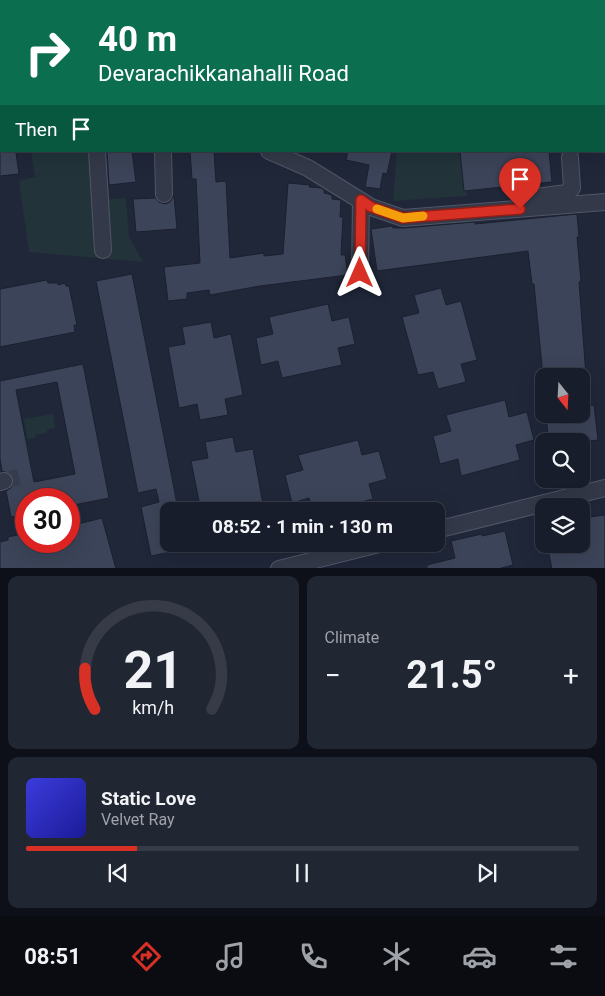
<!DOCTYPE html>
<meta charset="utf-8">
<style>
body{margin:0;font-family:Roboto,sans-serif;background:#212633;color:#f1f3f6;height:100vh;display:flex;flex-direction:column;font-size:19px;white-space:nowrap}
*{box-sizing:border-box;margin:0}
p{font-size:16px;color:#9fa2a9}
.icon{flex:none;width:28px;height:28px;fill:none;stroke:currentColor;stroke-width:2;stroke-linecap:round;stroke-linejoin:round}
.map{position:relative;height:568px;overflow:hidden}
.sheet{display:flex;flex-direction:column;gap:8px;padding:8px;background:#0d1018;flex:1}
.sheet>*{flex:none}
.top-card{position:absolute;left:0px;top:0px;width:605px;height:152px;box-shadow:0 5px 20px #0002,0 0 0 1px #363b47;background:#0b6e4f;color:#fff;overflow:hidden}
.needle{width:32px;rotate:162deg}
.buttons{position:absolute;left:535px;top:368px;display:grid;gap:10px}
.buttons a{display:grid;place-items:center;width:55px;height:55px;border-radius:10px;background:#181d2b;box-shadow:0 5px 20px #0002,0 0 0 1px #363b47;font-size:25px}
.speed{position:absolute;left:15px;top:488px;display:flex;gap:10px;font-size:25px;font-weight:700;text-align:center}
.speed>*{display:grid;place-content:center;width:65px;height:65px;border-radius:50%;background:#181d2b;box-shadow:0 5px 20px #0002,0 0 0 1px #363b47;line-height:1}
.speed .limit{border:8px solid #d22;background:#fff;color:#111}
.pin{position:absolute;display:grid;place-items:center;width:42px;height:42px;color:#fff;margin:-51px -21px;border-radius:50% 50% 50% 0;rotate:-45deg;box-shadow:0 0 5px #0007}
.pin .icon{rotate:45deg}
.me{position:absolute;width:55px;margin:-28px;rotate:0deg;stroke-linejoin:round;filter:drop-shadow(0 0 4px #0008)}
.turn{display:flex;align-items:center;gap:18px;height:105px;padding:0 15px;font-size:22px}
.turn .icon{width:65px;height:65px;stroke-width:2.5}
.turn b{display:block;font-size:35px;line-height:42px}
.then{display:flex;align-items:center;height:48px;padding:0 15px;background:#0003;gap:10px;font-size:19px}
.big{font-size:38px;font-weight:700;line-height:1.1}
.sheet .tile{flex:1;display:flex;flex-direction:column;justify-content:center;gap:8px;min-width:0;padding:0 18px;border-radius:10px;background:#212633}
.sheet .dial{align-items:center;gap:0}
.dial svg{height:130px;overflow:visible;fill:none;stroke:#363b47;stroke-width:7;stroke-linecap:round;text-anchor:middle}
.dial text{fill:#f1f3f6;stroke:none}
.song{display:flex;align-items:center;gap:15px}
.cover{width:60px;height:60px;border-radius:8px;background:linear-gradient(135deg,hsl(240 70% 55%),hsl(240 70% 35%))}
.played{height:5px;border-radius:2px;background:linear-gradient(90deg,#d93025 20%,#363b47 20%)}
.keys{display:flex;justify-content:space-around;direction:ltr}
.heat{display:flex;justify-content:space-between;align-items:center;font-size:28px;direction:ltr}
.sheet .tiles{flex:1;display:grid;gap:8px;grid-template-columns:1fr 1fr}
.tile:last-child{grid-column:span 2}
.trip{position:absolute;left:160px;top:502px;width:285px;height:50px;border-radius:10px;background:#181d2b;box-shadow:0 5px 20px #0002,0 0 0 1px #363b47;font-weight:700;line-height:50px;text-align:center}
.menu{display:flex;height:80px;justify-content:space-around;align-items:center;background:#0a0c11;color:#9fa2a9}
.menu .icon{width:35px;height:35px}
.menu .active{color:#d93025}
.menu b{font-size:22px;color:#f1f3f6}
.map>svg:first-child{display:block}
.green{fill:#22333a}
.building{fill:#3c4459;stroke:#1b2030;fill-rule:evenodd}
.lines{fill:none;stroke-linecap:round;stroke-linejoin:round}
.minor-tunnel{stroke:#353c4e;stroke-width:16;stroke-dasharray:16 8;stroke-linecap:butt}
.minor-casing{stroke:#515667;stroke-width:18}
.major-casing{stroke:#3d4253;stroke-width:22}
.minor{stroke:#343949;stroke-width:16}
.major{stroke:#525869;stroke-width:21}
.route-casing{stroke:#8d1f18;stroke-width:12}
.route{stroke:#d93025;stroke-width:9}
.slow{stroke:#f59e0b;stroke-width:9}
</style>
<div class="map">
<svg width="605" height="569" viewBox="0 0 605 569">
<rect width="100%" height="100%" fill="#202739"/>
<g class="green">
<path d="M31,151H91L97,200L126,198L129,237L143,262L29,252L19,181L35,177Z"/>
<path d="M397,151H463L467,196L393,201Z"/>
<path d="M53,414L55,428L47,430V433L35,435V438L27,439L24,419Z"/>
</g>
<g class="building">
<path d="M0,151H14L16,153L19,174L0,176Z"/>
<path d="M107,151H132L136,182L109,185Z"/>
<path d="M190,151H214L216,182L226,181L230,258L264,253V256L283,254L288,183L310,185L309,187L321,188L324,190V193L332,195V199L341,200L340,217H343L341,255H345L348,275L260,286L210,295L209,290L187,293V299L168,301L164,267L200,263L196,179H192Z"/>
<path d="M348,151H392L387,174L383,173L380,189L365,187L369,165L346,160Z"/>
<path d="M460,151H549L552,182L464,191Z"/>
<path d="M174,196L177,229L136,232L133,199L155,198L159,202L165,204L170,202Z"/>
<path d="M577,214L579,237H577L581,281L579,282L586,376H543L534,284H532L528,251L377,271L371,229L392,226L393,228H404L475,222V224Z"/>
<path d="M132,274L178,509L169,511V544H190V548L151,556L141,507L159,502L156,489L138,493L96,281Z"/>
<path d="M47,280L48,283H58V285L65,283L66,286H69L77,325H74L75,332L0,347V289Z"/>
<path d="M441,288L446,305L461,301L477,360L461,364L466,382L438,389L433,372L418,375L402,317L419,313L414,295Z"/>
<path d="M328,304L332,321L349,317L355,344L338,348L342,365L282,378L278,361L261,365L256,338L273,334L269,317Z"/>
<path d="M211,322L214,338L231,334L243,395L225,399L228,415L200,420L197,404L179,408L168,347L185,344L182,327Z"/>
<path d="M83,364L109,498L69,506V499H26V515L11,517L6,491L11,488L14,479L11,474L2,471L0,459V381ZM57,382L75,474L34,482L16,390Z"/>
<path d="M505,400L509,417L527,412L534,440L516,445L520,460L461,476L458,459L440,464L433,436L451,431L446,415Z"/>
<path d="M594,405L598,440L581,442L551,441L550,436L548,437L546,414H581V407Z"/>
<path d="M233,437L236,452L253,449L264,510L201,511L191,461L208,458L205,442Z"/>
<path d="M358,440L362,455L379,451L387,479L369,484L373,499L326,511H313L309,498L292,503L285,475L303,470L298,455Z"/>
<path d="M605,515V569H552L547,544H581V518Z"/>
<path d="M102,518L116,569H0V542L8,540V537L26,533V541H74L70,526Z"/>
<path d="M505,531L513,565L498,569H427V565L455,558L451,541L482,534V536Z"/>
</g>
<g class="lines">
<path class="minor-tunnel" d="M4,481L19,477"/>
<g class="minor-casing">
<g id="minor">
<path d="M435,0V1"/>
<path d="M538,0V1"/>
<path d="M0,12L1,6"/>
<path d="M0,33H1"/>
<path d="M97,151L103,250"/>
<path d="M163,151L164,194"/>
<path d="M269,151L308,168L371,207L403,218L605,202"/>
<path d="M536,197L567,193L572,188L570,157"/>
<path d="M360,273L361,201"/>
<path d="M0,482L4,481"/>
<path d="M436,530L605,488"/>
<path d="M279,569L379,544"/>
</g>
</g>
<g class="major-casing">
<g id="major">
<path d="M600,0V1"/>
<path d="M604,17L605,21"/>
</g>
</g>
<use href="#minor" class="minor"/>
<use href="#major" class="major"/>
</g>
<g class="lines">
<g class="route-casing">
<path id="route" d="M360,273L361,200L371,207L403,218L520,209"/>
</g>
<use href="#route" class="route"/>
<path class="slow" d="M377,209L403,218L423,216"/>
</g>
</svg>
<div class="buttons">
<a><svg class="needle" viewBox="-14 -14 28 28"><path d="M0-13l5 13h-10z" fill="#e53935"/><path d="M0 13l5-13h-10z" fill="#9fa2a9"/></svg></a>
<a><svg class="icon" aria-label="search" viewBox="0 0 24 24"><circle cx="10" cy="10" r="6"/><path d="M15 15l6 6"/></svg></a>
<a><svg class="icon" aria-label="layers" viewBox="0 0 24 24"><path d="M12 4l9 5-9 5-9-5zM3 14l9 5 9-5"/></svg></a>
</div>
<div class="speed"><div class="limit">30</div></div>
<div class="pin" style="left:520px;top:209px;background:#d93025"><svg class="icon" aria-label="arrive" viewBox="0 0 24 24"><path d="M6 21V4h12l-3 4 3 4H6"/></svg></div>
<svg class="me" style="left:360px;top:273px" viewBox="-20 -20 40 40"><path d="M0-17L14 15 0 8-14 15z" fill="#d93025" stroke="#fff" stroke-width="4"/></svg>
<div class="trip">08:52 · 1 min · 130 m</div>
<div class="top-card">
<div class="turn"><svg class="icon" aria-label="right" viewBox="0 0 24 24"><path d="M7 20v-9h11M14 6l5 5-5 5"/></svg><div><b>40 m</b>Devarachikkanahalli Road</div></div>
<div class="then">Then<svg class="icon" aria-label="arrive" viewBox="0 0 24 24"><path d="M6 21V4h12l-3 4 3 4H6"/></svg></div>
</div>
</div>
<section class="sheet">
<div class="tiles">
<div class="tile dial"><svg viewBox="0 0 100 80">
<path d="M14 69A42 42 0 1 1 86 69"/>
<path d="M14 69A42 42 0 0 1 8 44" stroke="#d93025"/>
<text x="50" y="56" font-size="32" font-weight="700">21</text>
<text x="50" y="72" font-size="11">km/h</text>
</svg></div>
<div class="tile"><p>Climate</p>
<div class="heat"><a>−</a><b class="big">21.5°</b><a>+</a></div>
</div>
<div class="tile">
<div class="song"><i class="cover"></i><div><b>Static Love</b><p>Velvet Ray</p></div></div>
<div class="played"></div>
<div class="keys"><svg class="icon" aria-label="previous" viewBox="0 0 24 24"><path d="M18 5L8 12l10 7zM5 5v14"/></svg><svg class="icon" aria-label="pause" viewBox="0 0 24 24"><path d="M8 5v14M16 5v14"/></svg><svg class="icon" aria-label="next" viewBox="0 0 24 24"><path d="M6 5l10 7-10 7zM19 5v14"/></svg></div>
</div>
</div>
</section>
<nav class="menu">
<b>08:51</b>
<svg class="icon active" aria-label="directions" viewBox="0 0 24 24"><path d="M12 3l9 9-9 9-9-9zM9 14v-3h6M13 9l2 2-2 2"/></svg>
<svg class="icon" aria-label="music" viewBox="0 0 24 24"><path d="M9 18V5l10-2v13"/><circle cx="6" cy="18" r="3"/><circle cx="16" cy="16" r="3"/></svg>
<svg class="icon" aria-label="phone" viewBox="0 0 24 24"><path d="M5 4h4l2 5-3 2q2 4 5 5l2-3 5 2v4C11 20 4 13 5 4z"/></svg>
<svg class="icon" aria-label="climate" viewBox="0 0 24 24"><path d="M12 3v18M4 7l16 10M4 17L20 7"/></svg>
<svg class="icon" aria-label="car" viewBox="0 0 24 24"><path d="M5 17H2v-5l4-1 3-4h7l3 4 3 1v5h-3M9 17h6M6 11h13"/><circle cx="7" cy="17" r="2"/><circle cx="17" cy="17" r="2"/></svg>
<svg class="icon" aria-label="filters" viewBox="0 0 24 24"><path d="M4 7h16M4 17h16"/><circle cx="9" cy="7" r="2"/><circle cx="15" cy="17" r="2"/></svg>
</nav>
